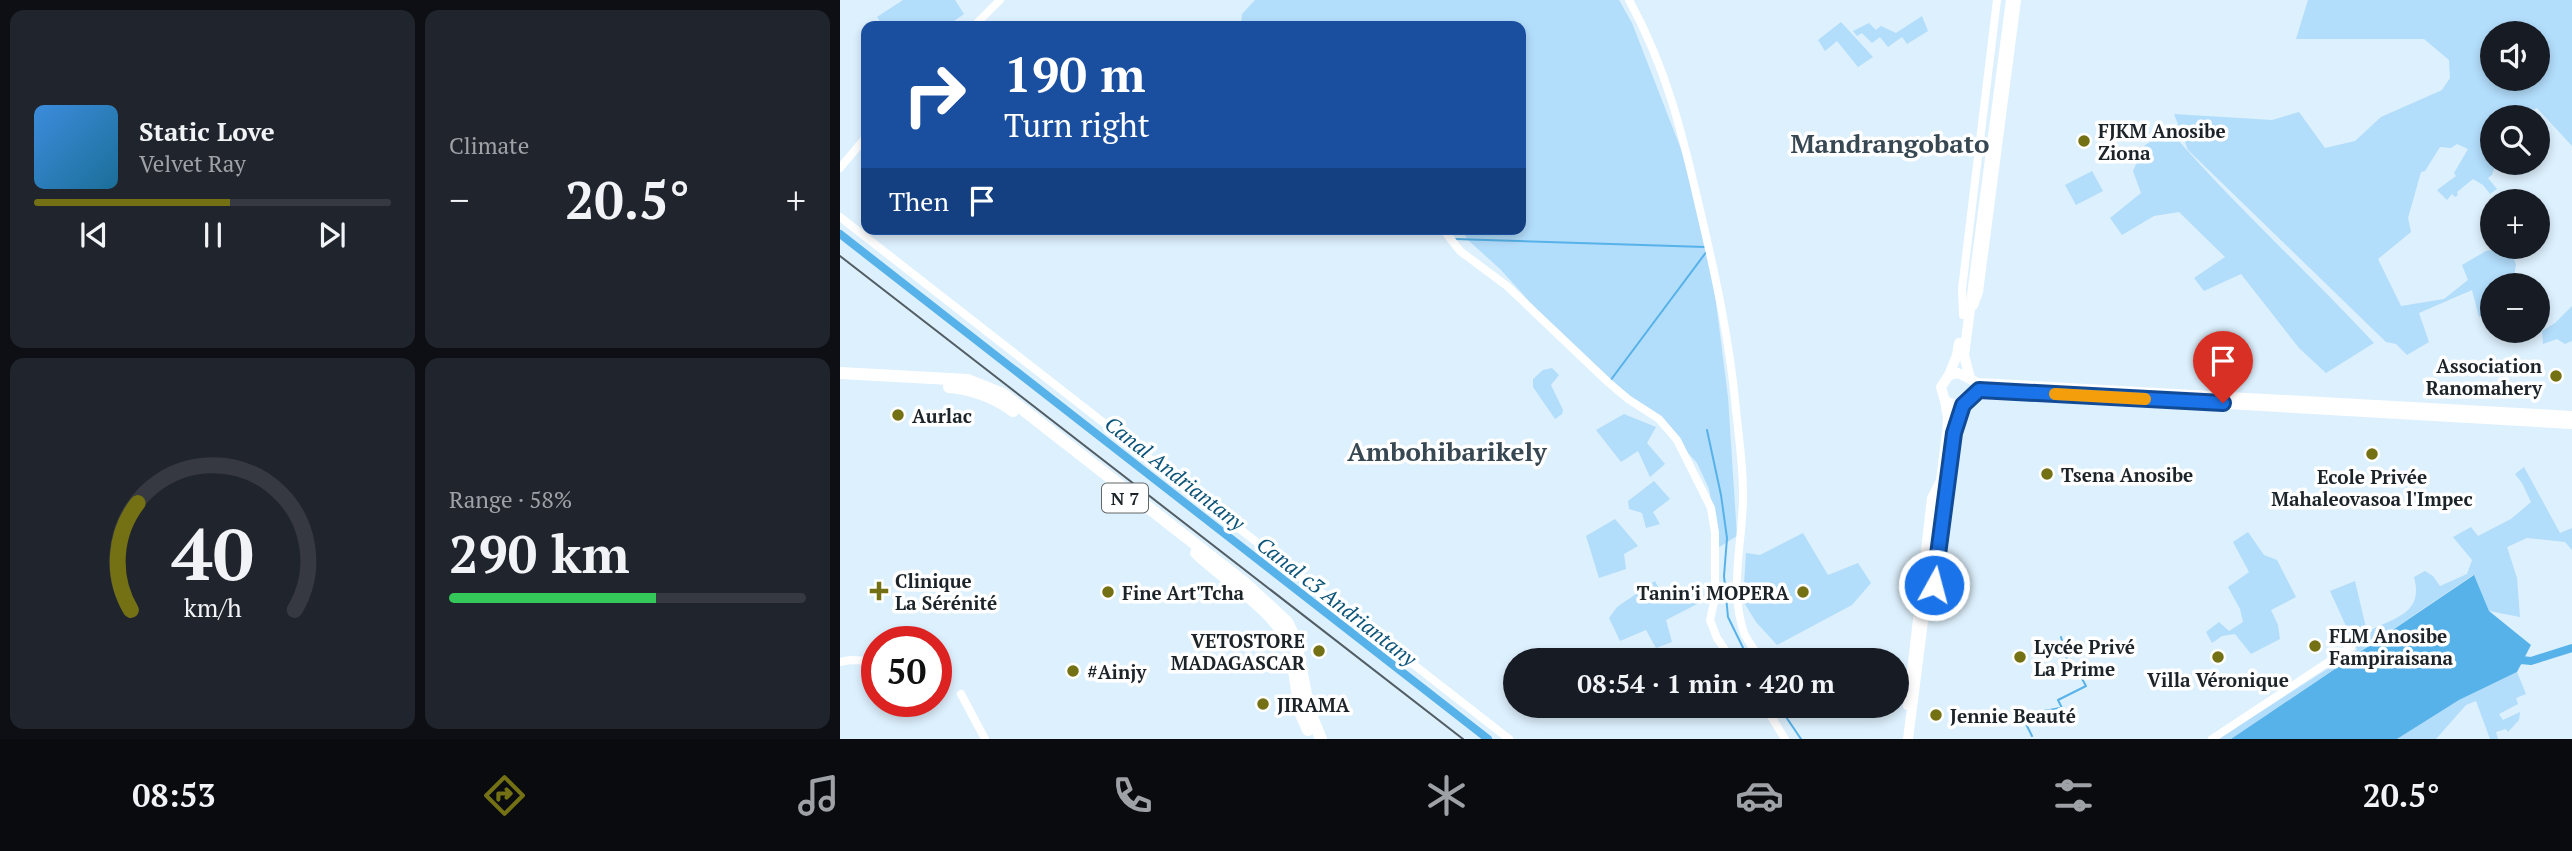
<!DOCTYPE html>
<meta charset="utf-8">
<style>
body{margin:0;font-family:"PT Serif",serif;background:#20242c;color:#f1f3f6;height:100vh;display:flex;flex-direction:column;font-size:26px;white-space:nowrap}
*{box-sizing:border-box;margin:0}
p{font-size:23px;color:#9ea1a6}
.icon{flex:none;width:38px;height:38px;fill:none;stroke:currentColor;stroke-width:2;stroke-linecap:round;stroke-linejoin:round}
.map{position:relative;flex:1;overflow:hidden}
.drawer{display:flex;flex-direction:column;gap:10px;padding:10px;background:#0d0f14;width:840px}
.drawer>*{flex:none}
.guide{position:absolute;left:21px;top:21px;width:665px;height:214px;border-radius:14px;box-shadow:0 4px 10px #0003;background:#1a4fa0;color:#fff;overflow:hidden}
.controls{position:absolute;left:1640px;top:21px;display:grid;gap:14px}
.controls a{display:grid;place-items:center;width:70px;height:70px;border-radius:50%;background:#171b24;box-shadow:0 4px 10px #0003;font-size:35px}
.speed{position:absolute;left:21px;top:626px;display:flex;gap:14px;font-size:35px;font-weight:700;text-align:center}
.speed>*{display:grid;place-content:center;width:91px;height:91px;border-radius:50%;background:#171b24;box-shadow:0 4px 10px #0003;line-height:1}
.speed .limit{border:10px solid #d22;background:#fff;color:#111}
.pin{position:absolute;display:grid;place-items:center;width:60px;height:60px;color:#fff;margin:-72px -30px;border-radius:50% 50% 50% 0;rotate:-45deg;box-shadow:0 0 7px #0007}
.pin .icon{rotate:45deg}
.me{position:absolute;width:77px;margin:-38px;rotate:7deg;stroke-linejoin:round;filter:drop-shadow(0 0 5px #0008)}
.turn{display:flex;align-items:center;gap:24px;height:147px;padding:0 28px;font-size:32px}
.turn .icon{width:91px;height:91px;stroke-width:2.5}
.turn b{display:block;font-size:49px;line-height:60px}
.then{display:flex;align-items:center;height:66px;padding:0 28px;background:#0003;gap:14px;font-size:26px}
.big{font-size:52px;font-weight:700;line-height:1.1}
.drawer .tile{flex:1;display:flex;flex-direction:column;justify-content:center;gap:10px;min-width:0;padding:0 24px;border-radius:14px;background:#20242c}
.drawer .dial{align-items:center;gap:0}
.dial svg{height:182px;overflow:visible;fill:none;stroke:#363941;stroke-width:7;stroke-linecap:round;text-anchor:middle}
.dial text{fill:#f1f3f6;stroke:none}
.song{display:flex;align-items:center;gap:21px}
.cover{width:84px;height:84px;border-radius:10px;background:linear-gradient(135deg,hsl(210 70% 55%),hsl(200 70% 35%))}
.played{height:7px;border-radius:4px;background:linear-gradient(90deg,#737114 55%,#363941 55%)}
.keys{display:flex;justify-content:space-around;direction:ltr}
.heat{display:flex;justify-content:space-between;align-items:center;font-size:38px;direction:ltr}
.charge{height:10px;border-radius:5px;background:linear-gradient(90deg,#34c759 58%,#363941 0)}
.drawer .tiles{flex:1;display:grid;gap:10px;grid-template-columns:repeat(2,1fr)}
.trip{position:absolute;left:663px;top:648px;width:406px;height:70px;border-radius:35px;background:#171b24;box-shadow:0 4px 10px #0003;font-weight:700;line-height:70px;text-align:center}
.menu{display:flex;height:112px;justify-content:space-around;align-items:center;background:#090b0e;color:#9ea1a6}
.menu .icon{width:49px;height:49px}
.menu .selected{color:#737114}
.menu b{font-size:32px;color:#f1f3f6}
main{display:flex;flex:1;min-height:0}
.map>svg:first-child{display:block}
.green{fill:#b2ddfb;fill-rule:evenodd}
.water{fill:#57b2e9}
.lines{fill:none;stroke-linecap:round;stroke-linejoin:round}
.stream{stroke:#57b2e9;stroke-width:2}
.canal{stroke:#57b2e9;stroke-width:8}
.street{stroke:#fff;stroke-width:8}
.secondary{stroke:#fff;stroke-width:10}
.primary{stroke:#fff;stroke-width:12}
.rail{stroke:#525d64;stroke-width:2}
.route-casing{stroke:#114b97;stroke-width:18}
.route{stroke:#1a73e8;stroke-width:12}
.slow{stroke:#f59e0b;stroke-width:12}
.poi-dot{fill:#737114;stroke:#fff;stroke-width:2.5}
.labels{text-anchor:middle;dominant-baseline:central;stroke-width:7;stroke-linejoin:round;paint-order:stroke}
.shield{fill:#fff;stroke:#616669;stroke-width:2}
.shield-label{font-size:18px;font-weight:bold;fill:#1d2429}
.poi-label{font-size:19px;font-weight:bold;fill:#1d2429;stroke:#fff;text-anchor:start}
.water-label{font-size:21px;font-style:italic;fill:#0b5378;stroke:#fff}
.district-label{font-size:26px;font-weight:bold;fill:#384853;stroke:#fff}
</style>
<main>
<section class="drawer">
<div class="tiles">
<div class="tile">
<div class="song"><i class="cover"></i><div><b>Static Love</b><p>Velvet Ray</p></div></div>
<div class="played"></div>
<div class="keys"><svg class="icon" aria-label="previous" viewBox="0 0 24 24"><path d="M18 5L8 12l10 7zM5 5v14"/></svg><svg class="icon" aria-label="pause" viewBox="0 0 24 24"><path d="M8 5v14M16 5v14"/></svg><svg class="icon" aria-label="next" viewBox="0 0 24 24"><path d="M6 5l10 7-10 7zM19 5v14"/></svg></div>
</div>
<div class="tile"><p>Climate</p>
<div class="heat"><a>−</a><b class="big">20.5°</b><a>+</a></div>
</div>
<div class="tile dial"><svg viewBox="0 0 100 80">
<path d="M14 69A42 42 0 1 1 86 69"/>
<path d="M14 69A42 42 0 0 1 17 22" stroke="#737114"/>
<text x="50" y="56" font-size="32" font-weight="700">40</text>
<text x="50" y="72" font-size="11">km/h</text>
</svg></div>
<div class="tile"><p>Range · 58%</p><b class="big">290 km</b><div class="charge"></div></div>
</div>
</section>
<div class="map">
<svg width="1732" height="739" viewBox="0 0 1732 739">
<rect width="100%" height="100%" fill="#ddf0fd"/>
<g class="green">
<path d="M63,0H115L124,14L107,26H43L37,17Z"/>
<path d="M415,0H779L792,23L846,162L869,247L888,397L897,536L876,549V525L869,489L857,463L814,415L750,368L660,269L628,240L621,229H681V26H401L402,14Z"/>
<path d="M1468,0H1732V146L1697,108L1673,117H1652V144L1649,153L1652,155V163H1660L1655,166L1652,175L1648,178L1657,189L1650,194L1643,185L1633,179L1617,192L1618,195L1615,197L1612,194L1607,200L1597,190L1616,176L1614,173L1628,149L1617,144L1611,148L1600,147L1585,171L1581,172L1568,218L1571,232L1538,259L1561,306L1604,299L1628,280L1622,265L1646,251L1670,247L1676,265L1672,285H1652V316L1650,311L1639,317L1632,290L1579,313L1589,342L1567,355L1556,344L1546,342L1348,150L1334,114L1432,120L1459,112L1485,148L1515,141L1541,117L1602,90L1610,78L1609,60L1584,39H1456ZM1652,33H1698V79H1652Z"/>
<path d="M1082,16L1088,31L1067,44L1062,37L1048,47L1040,37L1032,43L1022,33L1017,36L1013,31L1029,23L1036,30L1041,26L1056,33Z"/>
<path d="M1001,22L1033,57L1018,67L997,41L985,51L978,40Z"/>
<path d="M1330,131C1394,205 1467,271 1534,343L1486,373L1459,348L1401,274L1364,291L1354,278L1385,257L1339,212L1314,216L1282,235L1270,218L1301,193L1293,171L1305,145Z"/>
<path d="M1252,171L1263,191L1236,205L1225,185Z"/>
<path d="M1732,306V341L1725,344L1717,339L1703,344L1702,331L1715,323Z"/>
<path d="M712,368L719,375L711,385L723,410L722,414L715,419L693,387V379L703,370Z"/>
<path d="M784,414L816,427L807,443L825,464L810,477L798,451L781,462L756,430Z"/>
<path d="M1684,467L1720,533L1732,528V550L1725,542L1687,538L1667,547L1677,578L1680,617L1649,611L1633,575L1391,739H1378L1517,650L1490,591L1515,581L1527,632C1555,617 1584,614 1574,577L1585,571L1593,576L1600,586L1627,574L1632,560L1613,537L1631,527L1638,536L1671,519L1691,502L1682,483L1675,474Z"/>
<path d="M814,481L830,499L813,512L820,524L806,528L802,513L789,509L788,501Z"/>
<path d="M775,519L798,546L784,554L786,569L759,578L746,536Z"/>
<path d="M1408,532L1424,555L1437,560L1456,597L1431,610L1438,625L1440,639L1411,654L1395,634L1382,636L1372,643L1366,632L1379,622L1389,631L1403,622L1400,609L1388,587L1409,572L1393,542Z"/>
<path d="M963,533L988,575L1018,563L1031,583L1012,605L937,645L916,622L903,601L906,553L920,555Z"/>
<path d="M815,581L825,600L860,585L863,601L826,620L832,642L816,648L806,630L780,641L769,618L777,607Z"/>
<path d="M1677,672L1686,694L1676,698L1678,704L1659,714L1663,720L1680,712L1679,720L1668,732L1666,729L1656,732L1658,739H1650L1636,701L1626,705L1596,739H1557L1619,700Z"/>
</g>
<path class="water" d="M1634,575L1649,611L1691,645L1677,672L1619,700L1557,739H1391Z"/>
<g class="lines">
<g class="stream">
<path d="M615,239L865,247"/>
<path d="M64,284L644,739"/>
<path d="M770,381L867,251"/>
<path d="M867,430L881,495L887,538L884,576L888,617L909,660"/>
<path d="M1221,637L1229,667L1235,666L1246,686L1218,700L1228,720"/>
<path d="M938,705L961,739"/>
<path d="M1192,736L1185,722L1199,712L1220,708"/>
</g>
<g class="canal">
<path d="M0,234L648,739"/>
<path d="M1671,664L1681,660L1691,661L1732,648"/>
</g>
<g class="street">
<path d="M789,0C826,67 842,132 859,206C875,273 890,342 896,410C899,440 904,471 903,501C902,545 889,589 904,633C908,642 916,651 921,660"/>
<path d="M134,26L160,0"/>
<path d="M0,168L26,137"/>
<path d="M0,217L669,739"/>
<path d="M603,229L620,251L667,286L769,383L788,399L819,419L837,440L871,508L875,533V582L874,602L870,620L877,638L892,660"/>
<path d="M1134,306L1139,292L1177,0"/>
<path d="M1123,315L1122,289L1157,0"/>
<path d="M0,662L10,660L34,661"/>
<path d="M121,694L145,739"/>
<path d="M924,705L945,739"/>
<path d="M1067,706L1091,498L1098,484"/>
<path d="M1372,739L1511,647"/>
</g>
<g class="secondary">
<path d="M1109,375L1117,355L1119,343"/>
<path d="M1130,378L1124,355L1171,0"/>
<path d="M1732,416L1138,383L1118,373L1109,375L1101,387L1105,401L1118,406C1130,403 1132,392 1144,390L1732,424"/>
<path d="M1112,445L1123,405"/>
<path d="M1068,739L1107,433L1108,417L1105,401"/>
</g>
<g class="primary">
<path d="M0,373L128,380L163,394L405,583L447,622L455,638L469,710L481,739"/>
<path d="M109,387C130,388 156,398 173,411"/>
<path d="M356,553C382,578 437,612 449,645"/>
<path d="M453,663L460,712L468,730"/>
</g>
<path class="rail" d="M0,256L623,739"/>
</g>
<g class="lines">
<g class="route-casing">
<path id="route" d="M1094,585L1114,433L1123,405L1139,390L1383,403"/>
</g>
<use href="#route" class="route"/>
<path class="slow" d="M1215,394L1305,399"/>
</g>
<g class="poi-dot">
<circle cx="1244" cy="141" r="7"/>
<circle cx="1716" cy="376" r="7"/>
<circle cx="58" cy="415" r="7"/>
<circle cx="1532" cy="454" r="7"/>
<circle cx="1207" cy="474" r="7"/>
<path d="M35.5 580.5h7v7h7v7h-7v7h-7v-7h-7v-7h7z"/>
<circle cx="268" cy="592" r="7"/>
<circle cx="963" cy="592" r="7"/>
<circle cx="1475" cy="646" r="7"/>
<circle cx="479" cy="651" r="7"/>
<circle cx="1180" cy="657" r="7"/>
<circle cx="1378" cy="657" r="7"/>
<circle cx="233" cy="671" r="7"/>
<circle cx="423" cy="704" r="7"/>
<circle cx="1096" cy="715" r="7"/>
</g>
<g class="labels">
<rect class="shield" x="262" y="483.5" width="46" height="29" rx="5"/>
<g class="shield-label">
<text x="285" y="498">N 7</text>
</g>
<g class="poi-label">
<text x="1258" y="130">FJKM Anosibe<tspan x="1258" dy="22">Ziona</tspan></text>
<text x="1702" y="365" text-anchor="end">Association<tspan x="1702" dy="22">Ranomahery</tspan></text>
<text x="72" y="415">Aurlac</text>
<text x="1221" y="474">Tsena Anosibe</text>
<text x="1532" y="476" text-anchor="middle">Ecole Privée<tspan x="1532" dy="22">Mahaleovasoa l'Impec</tspan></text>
<text x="55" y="580">Clinique<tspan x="55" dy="22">La Sérénité</tspan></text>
<text x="282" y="592">Fine Art'Tcha</text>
<text x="949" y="592" text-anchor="end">Tanin'i MOPERA</text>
<text x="1489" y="635">FLM Anosibe<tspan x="1489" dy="22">Fampiraisana</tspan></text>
<text x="465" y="640" text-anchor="end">VETOSTORE<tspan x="465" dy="22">MADAGASCAR</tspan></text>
<text x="1194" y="646">Lycée Privé<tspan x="1194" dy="22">La Prime</tspan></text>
<text x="247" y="671">#Ainjy</text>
<text x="1378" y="679" text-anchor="middle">Villa Véronique</text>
<text x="437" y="704">JIRAMA</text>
<text x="1110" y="715">Jennie Beauté</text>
</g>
<g class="water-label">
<text transform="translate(335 473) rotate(38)">Canal Andriantany</text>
<text transform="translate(497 601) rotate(38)">Canal c3 Andriantany</text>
</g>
<g class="district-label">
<text x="1050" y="143">Mandrangobato</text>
<text x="607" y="451">Ambohibarikely</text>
</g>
</g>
</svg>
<div class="controls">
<a><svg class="icon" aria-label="sound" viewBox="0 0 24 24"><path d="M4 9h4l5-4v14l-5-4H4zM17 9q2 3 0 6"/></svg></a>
<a><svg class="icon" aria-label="search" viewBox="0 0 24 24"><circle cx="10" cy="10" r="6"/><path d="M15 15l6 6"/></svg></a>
<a>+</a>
<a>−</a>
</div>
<div class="speed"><div class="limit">50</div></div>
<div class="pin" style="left:1383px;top:403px;background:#d93025"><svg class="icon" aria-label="arrive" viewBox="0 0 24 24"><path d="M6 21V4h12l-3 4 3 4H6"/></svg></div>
<svg class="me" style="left:1094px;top:585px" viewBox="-20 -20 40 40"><circle r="17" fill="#1a73e8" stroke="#fff" stroke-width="3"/><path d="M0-11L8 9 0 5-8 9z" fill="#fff"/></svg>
<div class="trip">08:54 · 1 min · 420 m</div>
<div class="guide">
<div class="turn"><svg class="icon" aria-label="right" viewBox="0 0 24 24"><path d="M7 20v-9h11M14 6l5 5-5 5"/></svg><div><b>190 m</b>Turn right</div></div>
<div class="then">Then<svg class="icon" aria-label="arrive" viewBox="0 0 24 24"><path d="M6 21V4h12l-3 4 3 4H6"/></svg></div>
</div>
</div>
</main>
<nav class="menu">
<b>08:53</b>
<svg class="icon selected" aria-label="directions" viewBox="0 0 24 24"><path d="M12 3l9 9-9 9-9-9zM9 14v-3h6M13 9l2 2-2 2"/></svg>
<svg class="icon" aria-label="music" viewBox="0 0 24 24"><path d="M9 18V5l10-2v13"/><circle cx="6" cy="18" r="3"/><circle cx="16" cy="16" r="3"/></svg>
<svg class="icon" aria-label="phone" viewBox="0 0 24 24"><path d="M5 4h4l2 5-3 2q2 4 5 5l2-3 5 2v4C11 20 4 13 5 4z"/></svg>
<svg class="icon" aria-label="climate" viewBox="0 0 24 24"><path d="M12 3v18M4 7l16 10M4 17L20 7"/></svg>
<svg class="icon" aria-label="car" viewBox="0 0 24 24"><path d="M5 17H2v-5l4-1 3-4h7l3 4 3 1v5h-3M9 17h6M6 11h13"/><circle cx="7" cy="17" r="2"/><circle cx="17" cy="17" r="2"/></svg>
<svg class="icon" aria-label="filters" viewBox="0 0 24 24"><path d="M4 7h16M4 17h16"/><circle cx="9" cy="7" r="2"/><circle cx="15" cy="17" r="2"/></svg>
<b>20.5°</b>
</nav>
